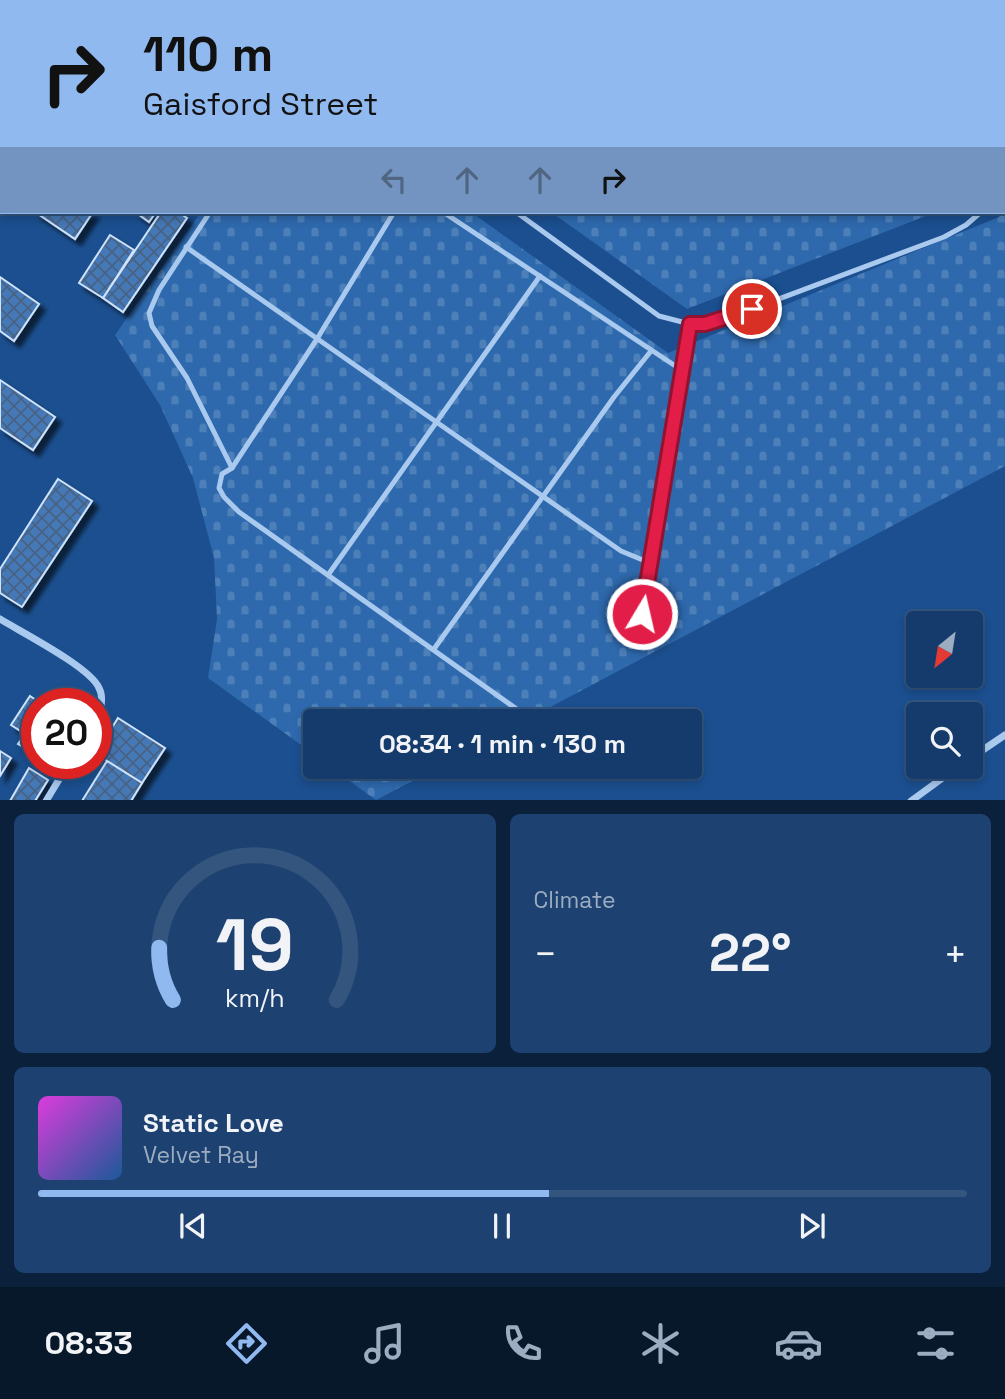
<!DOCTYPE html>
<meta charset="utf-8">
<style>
body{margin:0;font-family:"Space Grotesk",sans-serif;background:#1d4271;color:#f1f3f6;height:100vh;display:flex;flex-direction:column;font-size:26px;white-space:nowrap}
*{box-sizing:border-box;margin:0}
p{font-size:23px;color:#9dadc1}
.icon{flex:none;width:38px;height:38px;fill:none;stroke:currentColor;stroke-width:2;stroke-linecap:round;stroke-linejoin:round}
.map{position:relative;height:800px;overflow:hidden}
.sheet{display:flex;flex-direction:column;gap:14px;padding:14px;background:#0b203b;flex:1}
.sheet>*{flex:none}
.top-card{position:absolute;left:0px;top:0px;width:1006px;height:214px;box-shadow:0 4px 10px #0003,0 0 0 2px #33557e;background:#90b9f0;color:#111;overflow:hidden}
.needle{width:46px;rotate:210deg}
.fabs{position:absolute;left:906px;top:611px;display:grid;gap:14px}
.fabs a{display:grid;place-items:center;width:77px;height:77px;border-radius:7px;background:#143b6b;box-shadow:0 4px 10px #0003,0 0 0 2px #33557e;font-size:35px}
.speed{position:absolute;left:21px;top:688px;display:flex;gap:14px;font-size:35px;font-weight:700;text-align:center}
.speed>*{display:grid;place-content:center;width:91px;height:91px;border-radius:50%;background:#143b6b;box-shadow:0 4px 10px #0003,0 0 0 2px #33557e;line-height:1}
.speed .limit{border:10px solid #d22;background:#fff;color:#111}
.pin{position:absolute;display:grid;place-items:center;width:60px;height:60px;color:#fff;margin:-30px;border:4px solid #fff;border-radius:50%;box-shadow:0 2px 7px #0007}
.me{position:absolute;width:77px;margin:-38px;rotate:9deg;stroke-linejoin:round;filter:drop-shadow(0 0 5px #0008)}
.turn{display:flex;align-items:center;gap:24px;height:147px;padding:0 28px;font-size:32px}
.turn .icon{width:91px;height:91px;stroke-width:2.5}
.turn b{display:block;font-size:49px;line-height:60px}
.lanes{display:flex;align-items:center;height:66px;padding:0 28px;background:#0003;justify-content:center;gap:35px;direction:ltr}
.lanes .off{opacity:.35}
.big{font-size:52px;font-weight:700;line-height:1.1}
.sheet .card{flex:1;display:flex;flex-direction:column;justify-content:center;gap:10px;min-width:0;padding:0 24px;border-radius:10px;background:#1d4271}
.sheet .dial{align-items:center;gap:0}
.dial svg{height:182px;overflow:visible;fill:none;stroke:#33557e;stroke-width:7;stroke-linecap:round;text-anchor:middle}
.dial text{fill:#f1f3f6;stroke:none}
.song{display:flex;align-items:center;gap:21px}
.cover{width:84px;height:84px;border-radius:10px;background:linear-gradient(135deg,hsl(300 70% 55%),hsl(210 70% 35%))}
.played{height:7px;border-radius:4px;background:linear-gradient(90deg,#90b9f0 55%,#33557e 55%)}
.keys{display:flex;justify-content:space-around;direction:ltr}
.heat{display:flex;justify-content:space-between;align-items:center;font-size:38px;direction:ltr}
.sheet .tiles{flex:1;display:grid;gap:14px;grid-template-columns:1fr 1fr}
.card:last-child{grid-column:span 2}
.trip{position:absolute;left:303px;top:709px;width:399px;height:70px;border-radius:7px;background:#143b6b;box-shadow:0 4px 10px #0003,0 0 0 2px #33557e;font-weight:700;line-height:70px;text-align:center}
.tab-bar{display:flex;height:112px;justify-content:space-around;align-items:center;background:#08182b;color:#9dadc1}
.tab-bar .icon{width:49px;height:49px}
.tab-bar .on{color:#90b9f0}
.tab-bar b{font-size:32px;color:#f1f3f6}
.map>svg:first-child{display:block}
.cemetery{fill:url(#cemetery-stones)}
.building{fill:url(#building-cross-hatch);stroke:#cfe3fa;stroke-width:2;filter:url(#shadow)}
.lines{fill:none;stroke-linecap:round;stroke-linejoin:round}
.lane{stroke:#a9c9ee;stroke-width:5}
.street{stroke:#a9c9ee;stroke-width:7}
.route-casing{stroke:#92132f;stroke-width:18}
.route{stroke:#e11d48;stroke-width:12}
</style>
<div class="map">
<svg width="1005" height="801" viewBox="0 0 1005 801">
<defs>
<pattern id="cemetery-stones" width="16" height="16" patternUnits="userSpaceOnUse" patternTransform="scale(1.75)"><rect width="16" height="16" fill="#2e69ad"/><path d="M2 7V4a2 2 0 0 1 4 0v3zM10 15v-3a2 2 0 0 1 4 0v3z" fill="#4d80b9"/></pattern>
<pattern id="building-cross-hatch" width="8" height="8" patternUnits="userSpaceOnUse" patternTransform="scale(1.75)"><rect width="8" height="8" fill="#4478b7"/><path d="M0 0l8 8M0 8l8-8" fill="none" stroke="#486282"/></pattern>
<filter id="shadow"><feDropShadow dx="6" dy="6" stdDeviation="2" flood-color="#0009"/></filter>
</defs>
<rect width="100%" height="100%" fill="#1b4f8f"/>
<g class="cemetery">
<path d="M391,0H1005V151L1004,2H389Z"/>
<path d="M1005,210V466L524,721H315V755L208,678L217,619L214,558L193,478L160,405L115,335L201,212H471L668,353L999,217Z"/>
<path d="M551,212H936L687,309Z"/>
<path d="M330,767H439L376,800Z"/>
</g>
<g class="building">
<path d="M214,0H264L267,2H216Z"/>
<path d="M0,90L2,91V189L0,188Z"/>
<path d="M35,212H93L75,239Z"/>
<path d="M135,212H156L149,222Z"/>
<path d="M161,212H178L187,218L123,312L103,298Z"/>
<path d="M110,235L134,250L103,298L79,283Z"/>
<path d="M0,277L39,304L14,341L0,331Z"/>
<path d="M0,380L55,417L33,450L0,428Z"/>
<path d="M58,479L92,501L22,607L0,593V569Z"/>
<path d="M30,696L42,704H37V755L18,744L25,734L11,725Z"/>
<path d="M118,718L165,748L142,783L96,754Z"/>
<path d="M0,751L11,758L0,776Z"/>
<path d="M107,761L142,783L131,801H82Z"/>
<path d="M29,768L48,780L35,801H10Z"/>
</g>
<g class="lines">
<g class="lane">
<path d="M363,2L365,0"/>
<path d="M1004,183H1005"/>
<path d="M210,212L159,290L149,313L152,326L187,378L232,468"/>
<path d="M394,212L317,339L232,468L222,474L219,488L224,497L239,512L518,710"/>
<path d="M443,212L683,371"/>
<path d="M516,212L659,316L690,324H705L728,318L944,237L966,225L981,212"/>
<path d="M186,247L621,551L650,563"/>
<path d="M328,575L540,276"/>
<path d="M642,614L690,324"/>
<path d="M434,649L614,397L651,351"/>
</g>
<g class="street">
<path d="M0,619C21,632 90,667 99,688C104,697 101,711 96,719"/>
<path d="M971,758L1005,735"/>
<path d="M46,801L69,763"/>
<path d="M911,801L959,766"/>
</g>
</g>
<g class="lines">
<g class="route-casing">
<path id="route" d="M642,614L690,324H705L752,309"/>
</g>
<use href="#route" class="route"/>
</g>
</svg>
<div class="fabs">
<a><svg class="needle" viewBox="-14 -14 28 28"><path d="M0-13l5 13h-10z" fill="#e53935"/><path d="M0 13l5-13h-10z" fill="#9dadc1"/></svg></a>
<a><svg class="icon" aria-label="search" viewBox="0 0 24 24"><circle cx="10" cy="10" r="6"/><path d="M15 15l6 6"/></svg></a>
</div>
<div class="speed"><div class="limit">20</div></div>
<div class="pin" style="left:752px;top:309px;background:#d93025"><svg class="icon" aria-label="arrive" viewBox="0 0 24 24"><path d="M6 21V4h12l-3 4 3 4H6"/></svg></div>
<svg class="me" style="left:642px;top:614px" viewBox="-20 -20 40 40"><circle r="17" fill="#e11d48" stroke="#fff" stroke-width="3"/><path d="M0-11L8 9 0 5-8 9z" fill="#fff"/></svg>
<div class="trip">08:34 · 1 min · 130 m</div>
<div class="top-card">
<div class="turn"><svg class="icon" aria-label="right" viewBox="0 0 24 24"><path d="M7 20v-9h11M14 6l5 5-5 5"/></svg><div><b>110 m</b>Gaisford Street</div></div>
<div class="lanes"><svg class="icon off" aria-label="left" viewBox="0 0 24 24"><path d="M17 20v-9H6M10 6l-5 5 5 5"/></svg><svg class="icon off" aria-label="ahead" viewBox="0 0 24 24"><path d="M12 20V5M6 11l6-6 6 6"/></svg><svg class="icon off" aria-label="ahead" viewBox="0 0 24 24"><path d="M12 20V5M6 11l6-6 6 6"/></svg><svg class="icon" aria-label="right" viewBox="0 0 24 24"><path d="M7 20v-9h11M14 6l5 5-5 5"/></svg></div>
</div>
</div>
<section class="sheet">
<div class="tiles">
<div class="card dial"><svg viewBox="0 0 100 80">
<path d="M14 69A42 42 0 1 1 86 69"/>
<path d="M14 69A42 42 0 0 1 8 46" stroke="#90b9f0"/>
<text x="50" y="56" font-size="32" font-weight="700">19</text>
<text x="50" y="72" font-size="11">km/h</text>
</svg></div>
<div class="card"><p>Climate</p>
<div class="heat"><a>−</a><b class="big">22°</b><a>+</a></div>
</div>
<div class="card">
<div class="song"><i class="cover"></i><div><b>Static Love</b><p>Velvet Ray</p></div></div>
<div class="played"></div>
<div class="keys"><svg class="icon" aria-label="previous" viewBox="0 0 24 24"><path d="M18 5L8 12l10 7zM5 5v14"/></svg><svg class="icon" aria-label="pause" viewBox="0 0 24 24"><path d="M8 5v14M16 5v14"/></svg><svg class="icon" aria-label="next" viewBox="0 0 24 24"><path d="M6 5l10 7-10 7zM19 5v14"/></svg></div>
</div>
</div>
</section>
<nav class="tab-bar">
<b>08:33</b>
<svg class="icon on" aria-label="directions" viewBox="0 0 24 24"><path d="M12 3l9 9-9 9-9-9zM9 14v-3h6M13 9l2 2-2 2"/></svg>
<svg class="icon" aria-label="music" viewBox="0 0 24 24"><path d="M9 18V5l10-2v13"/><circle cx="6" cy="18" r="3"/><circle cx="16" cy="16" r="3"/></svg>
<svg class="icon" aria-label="phone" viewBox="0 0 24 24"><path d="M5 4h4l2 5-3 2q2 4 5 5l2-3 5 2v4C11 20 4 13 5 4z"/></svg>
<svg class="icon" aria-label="climate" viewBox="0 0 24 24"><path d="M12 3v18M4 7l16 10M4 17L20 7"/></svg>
<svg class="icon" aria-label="car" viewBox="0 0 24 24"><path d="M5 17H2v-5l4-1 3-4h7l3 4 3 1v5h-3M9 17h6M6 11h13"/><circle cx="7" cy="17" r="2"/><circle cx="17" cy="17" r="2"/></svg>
<svg class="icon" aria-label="filters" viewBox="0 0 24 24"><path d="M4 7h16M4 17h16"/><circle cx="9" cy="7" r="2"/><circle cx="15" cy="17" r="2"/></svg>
</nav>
